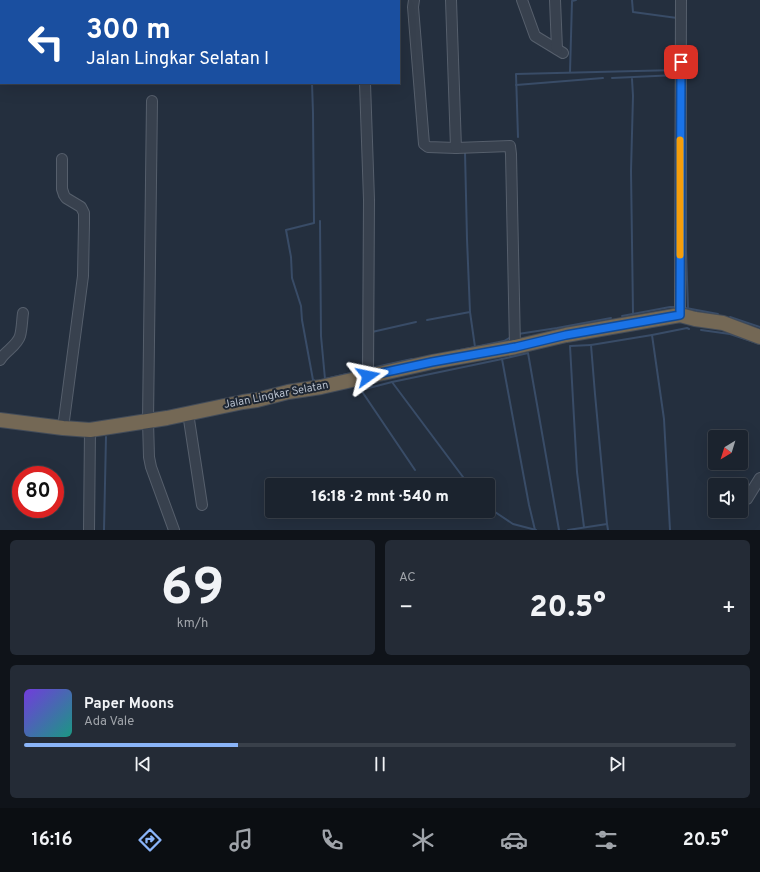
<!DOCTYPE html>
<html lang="id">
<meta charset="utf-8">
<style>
body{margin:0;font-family:Overpass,sans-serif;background:#242b36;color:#f1f3f6;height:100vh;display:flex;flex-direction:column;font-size:15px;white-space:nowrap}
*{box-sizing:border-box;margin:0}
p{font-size:13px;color:#a0a4aa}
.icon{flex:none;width:22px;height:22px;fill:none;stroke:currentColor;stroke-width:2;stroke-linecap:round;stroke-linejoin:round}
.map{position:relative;height:530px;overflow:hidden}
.sheet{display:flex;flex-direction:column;gap:10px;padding:10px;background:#0f1319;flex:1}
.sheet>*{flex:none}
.hud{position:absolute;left:0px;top:0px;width:400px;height:84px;box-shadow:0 4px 16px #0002,0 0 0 1px #39404a;background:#1a4fa0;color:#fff;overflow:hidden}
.needle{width:26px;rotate:218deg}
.fabs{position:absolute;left:708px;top:430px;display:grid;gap:8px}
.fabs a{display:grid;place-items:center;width:40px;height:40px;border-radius:4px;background:#1b232e;box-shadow:0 4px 16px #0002,0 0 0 1px #39404a;font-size:20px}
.speed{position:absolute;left:12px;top:466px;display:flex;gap:8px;font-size:20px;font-weight:700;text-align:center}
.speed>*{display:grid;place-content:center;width:52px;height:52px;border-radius:50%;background:#1b232e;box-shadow:0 4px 16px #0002,0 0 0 1px #39404a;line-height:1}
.speed .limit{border:6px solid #d22;background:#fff;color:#111}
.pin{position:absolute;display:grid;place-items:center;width:34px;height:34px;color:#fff;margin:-17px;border-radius:8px;box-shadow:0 2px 6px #0006}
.me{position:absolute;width:44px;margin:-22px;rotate:78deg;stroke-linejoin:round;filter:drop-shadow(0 0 3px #0008)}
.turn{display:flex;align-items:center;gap:14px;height:84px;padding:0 20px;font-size:18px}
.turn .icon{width:52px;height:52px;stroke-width:2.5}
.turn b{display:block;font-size:28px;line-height:34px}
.big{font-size:30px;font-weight:800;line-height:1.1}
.sheet .widget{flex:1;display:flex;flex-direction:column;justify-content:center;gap:6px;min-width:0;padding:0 14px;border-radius:6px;background:#242b36}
.sheet .dial{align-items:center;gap:0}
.dial b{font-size:52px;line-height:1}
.song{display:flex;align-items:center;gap:12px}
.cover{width:48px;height:48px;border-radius:6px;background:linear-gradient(135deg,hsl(260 70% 55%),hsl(170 70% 35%))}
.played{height:4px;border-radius:2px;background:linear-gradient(90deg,#8ab4f8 30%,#39404a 30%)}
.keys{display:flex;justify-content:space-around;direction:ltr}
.heat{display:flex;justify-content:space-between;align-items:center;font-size:22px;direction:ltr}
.sheet .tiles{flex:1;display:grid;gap:10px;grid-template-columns:1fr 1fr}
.widget:last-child{grid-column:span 2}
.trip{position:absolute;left:265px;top:478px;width:230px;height:40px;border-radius:4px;background:#1b232e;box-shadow:0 4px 16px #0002,0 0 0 1px #39404a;font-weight:800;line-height:40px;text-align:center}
.dock{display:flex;height:64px;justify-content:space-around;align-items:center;background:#0b0e12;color:#a0a4aa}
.dock .icon{width:28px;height:28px}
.dock .on{color:#8ab4f8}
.dock b{font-size:18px;color:#f1f3f6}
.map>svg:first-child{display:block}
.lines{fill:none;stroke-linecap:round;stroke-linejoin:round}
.stream{stroke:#394c67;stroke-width:2}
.minor-casing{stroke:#565f6c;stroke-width:12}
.highway-casing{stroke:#434c59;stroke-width:16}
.minor{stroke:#38414e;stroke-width:10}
.highway{stroke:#746855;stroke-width:14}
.route-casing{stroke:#114b97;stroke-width:10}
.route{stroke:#1a73e8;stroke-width:7}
.slow{stroke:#f59e0b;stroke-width:7}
.labels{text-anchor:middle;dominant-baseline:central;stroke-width:4;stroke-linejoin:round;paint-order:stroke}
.street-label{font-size:11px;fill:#b4bcc9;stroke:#1d2633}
</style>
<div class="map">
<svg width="760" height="530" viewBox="0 0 760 530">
<rect width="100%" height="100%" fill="#242f3e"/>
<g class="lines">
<g class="stream">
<path d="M632,0L633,12L677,18"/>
<path d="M570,72L572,1L576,0"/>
<path d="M686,77V250L688,308"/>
<path d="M612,78L677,75"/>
<path d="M632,79L633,96L631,171L633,313"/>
<path d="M312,83L313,113L314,223L286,230L291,257L292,278L301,306L302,320L313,380H314"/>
<path d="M516,85L603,78"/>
<path d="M518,137L516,74L677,70"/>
<path d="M465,152L467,239L470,312L475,347"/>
<path d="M320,221L321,336L325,379L364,370"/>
<path d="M686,308L718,314"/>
<path d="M622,316L670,307H678"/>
<path d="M730,317L760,327"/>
<path d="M427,320L470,312"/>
<path d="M701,330L730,334L760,344"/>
<path d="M372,332L416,322"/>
<path d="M518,334L557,328L611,318"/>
<path d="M652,335L687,328L689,329"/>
<path d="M455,351L504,341L511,337"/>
<path d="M502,359L528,353L559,530"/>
<path d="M371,368L412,359"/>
<path d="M392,382L361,390L415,470"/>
<path d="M469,485L392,382L502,359L529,505L535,530"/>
<path d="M488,500L495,512L513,524L536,530"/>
<path d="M607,524L608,530"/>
<path d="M584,527L577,472L570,346L591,345"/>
<path d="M104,530L106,437"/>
<path d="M568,530L607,524L595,394L591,345L652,335L664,419L670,530"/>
</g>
<g class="minor-casing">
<g id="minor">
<path d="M213,0V1"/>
<path d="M323,0V1"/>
<path d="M360,0V1"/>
<path d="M414,0L413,7L424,144L428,147L456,148L510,146L511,154L515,347"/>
<path d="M451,0L456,148"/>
<path d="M522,0L535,36L563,53"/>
<path d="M555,0L557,49"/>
<path d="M63,1V0"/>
<path d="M105,1V0"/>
<path d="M133,1V0"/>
<path d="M332,1L335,0"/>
<path d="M0,33L1,34"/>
<path d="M365,83L369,200L368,376"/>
<path d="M152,101L148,421L149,457L151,467L174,530"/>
<path d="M62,159V189L64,195L66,198L81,207L84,213V224L83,276L63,428"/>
<path d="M680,315L681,0"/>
<path d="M0,360C5,351 17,346 20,336C22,329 22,320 23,313"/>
<path d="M188,413L202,505"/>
<path d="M741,500H745L747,499L760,478"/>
<path d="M89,530L90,430"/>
</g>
</g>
<g class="highway-casing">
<path id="highway" d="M0,420L63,428L90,430L167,418L243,402L257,400L288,392L321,387L432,362L515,347L566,335L680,315L695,319L723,323L760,337"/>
</g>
<use href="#minor" class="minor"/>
<use href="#highway" class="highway"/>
</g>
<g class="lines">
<g class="route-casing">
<path id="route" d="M368,376L432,362L516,347L566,335L680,315L681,62"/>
</g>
<use href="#route" class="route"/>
<path class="slow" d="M680,255V140"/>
</g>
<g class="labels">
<g class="street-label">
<text transform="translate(276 395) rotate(-11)">Jalan Lingkar Selatan</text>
</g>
</g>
</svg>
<div class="fabs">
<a><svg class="needle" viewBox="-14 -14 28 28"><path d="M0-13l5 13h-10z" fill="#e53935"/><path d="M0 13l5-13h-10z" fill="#a0a4aa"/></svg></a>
<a><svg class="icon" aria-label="sound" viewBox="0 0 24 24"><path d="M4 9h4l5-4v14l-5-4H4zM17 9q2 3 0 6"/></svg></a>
</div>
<div class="speed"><div class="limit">80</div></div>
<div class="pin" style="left:681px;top:62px;background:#d93025"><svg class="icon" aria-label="arrive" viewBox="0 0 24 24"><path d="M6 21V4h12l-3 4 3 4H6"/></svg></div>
<svg class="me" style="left:368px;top:376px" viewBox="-20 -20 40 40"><path d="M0-17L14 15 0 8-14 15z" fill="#1a73e8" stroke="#fff" stroke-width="4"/></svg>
<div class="trip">16:18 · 2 mnt · 540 m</div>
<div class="hud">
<div class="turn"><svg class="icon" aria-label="left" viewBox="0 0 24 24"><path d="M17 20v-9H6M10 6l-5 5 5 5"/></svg><div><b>300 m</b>Jalan Lingkar Selatan I</div></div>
</div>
</div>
<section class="sheet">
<div class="tiles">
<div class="widget dial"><b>69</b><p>km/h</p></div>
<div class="widget"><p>AC</p>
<div class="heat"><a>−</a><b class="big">20.5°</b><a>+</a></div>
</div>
<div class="widget">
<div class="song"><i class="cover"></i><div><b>Paper Moons</b><p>Ada Vale</p></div></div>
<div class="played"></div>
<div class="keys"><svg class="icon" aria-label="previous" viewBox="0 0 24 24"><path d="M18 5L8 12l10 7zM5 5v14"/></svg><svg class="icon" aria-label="pause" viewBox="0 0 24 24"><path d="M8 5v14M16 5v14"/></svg><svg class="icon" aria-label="next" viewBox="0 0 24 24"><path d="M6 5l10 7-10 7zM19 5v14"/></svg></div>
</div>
</div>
</section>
<nav class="dock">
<b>16:16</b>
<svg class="icon on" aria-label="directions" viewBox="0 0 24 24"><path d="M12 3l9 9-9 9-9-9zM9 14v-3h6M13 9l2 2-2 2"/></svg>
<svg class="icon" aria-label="music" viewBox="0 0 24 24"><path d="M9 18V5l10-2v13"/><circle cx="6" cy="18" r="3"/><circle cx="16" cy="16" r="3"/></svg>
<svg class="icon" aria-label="phone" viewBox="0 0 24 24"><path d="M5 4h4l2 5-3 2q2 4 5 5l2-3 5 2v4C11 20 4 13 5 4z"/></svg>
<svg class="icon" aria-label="climate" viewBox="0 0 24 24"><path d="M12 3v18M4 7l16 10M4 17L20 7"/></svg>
<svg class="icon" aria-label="car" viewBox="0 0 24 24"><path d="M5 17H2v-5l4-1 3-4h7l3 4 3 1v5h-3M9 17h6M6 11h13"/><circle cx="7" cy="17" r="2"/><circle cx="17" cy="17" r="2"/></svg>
<svg class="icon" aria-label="filters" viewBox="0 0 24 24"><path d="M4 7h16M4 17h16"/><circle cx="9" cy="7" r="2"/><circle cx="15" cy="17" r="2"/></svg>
<b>20.5°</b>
</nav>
